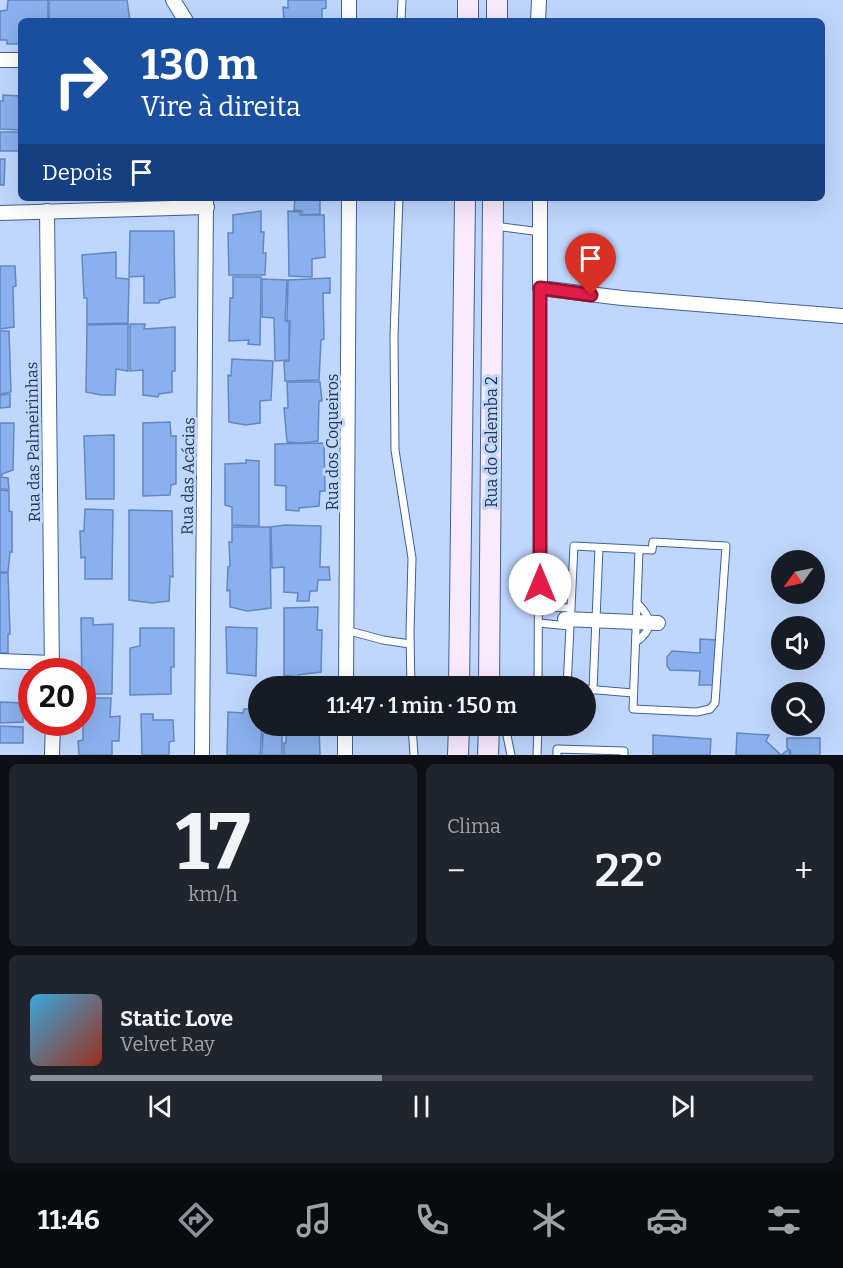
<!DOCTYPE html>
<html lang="pt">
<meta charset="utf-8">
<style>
body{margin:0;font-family:Bitter,serif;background:#20242c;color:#f1f3f6;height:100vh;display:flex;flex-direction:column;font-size:22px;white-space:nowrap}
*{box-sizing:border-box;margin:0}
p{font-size:20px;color:#9ea1a6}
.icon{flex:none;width:33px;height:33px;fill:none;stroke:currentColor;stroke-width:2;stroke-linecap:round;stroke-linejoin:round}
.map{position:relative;height:755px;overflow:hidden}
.side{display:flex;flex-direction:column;gap:9px;padding:9px;background:#0d0f14;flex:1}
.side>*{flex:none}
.top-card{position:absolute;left:18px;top:18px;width:807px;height:183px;border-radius:9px;box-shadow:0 6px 24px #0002;background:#1a4fa0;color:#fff;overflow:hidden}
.needle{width:39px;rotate:237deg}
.tools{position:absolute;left:771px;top:550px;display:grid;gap:12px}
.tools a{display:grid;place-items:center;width:54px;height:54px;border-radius:50%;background:#171b24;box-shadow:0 6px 24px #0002;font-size:30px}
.speed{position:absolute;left:18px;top:658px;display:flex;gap:12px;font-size:30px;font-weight:700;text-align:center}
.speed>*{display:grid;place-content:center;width:78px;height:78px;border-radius:50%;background:#171b24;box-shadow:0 6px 24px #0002;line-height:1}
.speed .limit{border:9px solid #d22;background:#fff;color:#111}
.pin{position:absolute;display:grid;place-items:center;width:51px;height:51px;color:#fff;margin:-62px -26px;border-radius:50% 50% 50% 0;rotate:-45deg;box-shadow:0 0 6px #0007}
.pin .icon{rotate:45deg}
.me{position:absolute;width:66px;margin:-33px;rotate:0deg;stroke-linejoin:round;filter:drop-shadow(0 0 4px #0008)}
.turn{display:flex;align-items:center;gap:21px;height:126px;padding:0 24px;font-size:27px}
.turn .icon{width:78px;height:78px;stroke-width:2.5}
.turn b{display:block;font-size:42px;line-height:51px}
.then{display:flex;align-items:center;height:57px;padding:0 24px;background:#0003;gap:12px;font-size:22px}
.big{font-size:45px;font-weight:600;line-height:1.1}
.side .card{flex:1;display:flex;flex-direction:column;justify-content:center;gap:9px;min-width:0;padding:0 21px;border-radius:9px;background:#20242c}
.side .dial{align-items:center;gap:0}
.dial b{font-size:78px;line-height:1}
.song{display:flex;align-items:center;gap:18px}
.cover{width:72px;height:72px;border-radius:9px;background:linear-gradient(135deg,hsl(200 70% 55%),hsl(10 70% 35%))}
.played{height:6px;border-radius:3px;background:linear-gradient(90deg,#8c9099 45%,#363941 45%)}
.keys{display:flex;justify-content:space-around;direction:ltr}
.heat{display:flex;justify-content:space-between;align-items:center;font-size:33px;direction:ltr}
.side .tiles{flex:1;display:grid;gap:9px;grid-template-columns:1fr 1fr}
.card:last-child{grid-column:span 2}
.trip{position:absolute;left:248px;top:676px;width:348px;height:60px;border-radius:30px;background:#171b24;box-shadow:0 6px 24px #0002;font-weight:600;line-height:60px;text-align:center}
.tabs{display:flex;height:96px;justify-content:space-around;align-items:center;background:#090b0e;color:#9ea1a6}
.tabs .icon{width:42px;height:42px}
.tabs .selected{color:#8c9099}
.tabs b{font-size:27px;color:#f1f3f6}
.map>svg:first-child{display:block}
.building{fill:#8ab1ee;stroke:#6387c2;stroke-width:1.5}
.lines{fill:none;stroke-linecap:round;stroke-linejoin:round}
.lane-casing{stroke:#3e6199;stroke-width:9}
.street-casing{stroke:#3e6199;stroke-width:16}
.secondary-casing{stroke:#3e6199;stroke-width:22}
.lane{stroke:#fff;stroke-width:7}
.street{stroke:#fff;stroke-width:14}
.secondary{stroke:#f9eafd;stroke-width:20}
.route-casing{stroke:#92132f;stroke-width:15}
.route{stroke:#e11d48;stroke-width:10}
.labels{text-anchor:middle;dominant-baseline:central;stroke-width:6;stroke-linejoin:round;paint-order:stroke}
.street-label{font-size:16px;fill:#26364f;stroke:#bfd7fd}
</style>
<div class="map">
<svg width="843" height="755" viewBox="0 0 843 755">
<rect width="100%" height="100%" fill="#bfd7fd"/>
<g class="building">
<path d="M8,0H48V21H21V44H7V40H0V11L7,10Z"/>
<path d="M49,0H127L130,21H49Z"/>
<path d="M288,0H326V8L322,9V21H284L283,7L288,8Z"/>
<path d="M3,95L21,96V130L0,129V101H3Z"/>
<rect x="0" y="132" width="21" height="19"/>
<path d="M0,159H5L4,185H0Z"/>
<path d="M295,198H320V214L302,215V211L294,210Z"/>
<path d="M261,211V232H264L263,253H266L265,275H229L228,233H233V215Z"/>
<path d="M288,211L300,212V215H324L325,257L312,259V277L289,276Z"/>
<path d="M130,231H174L175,297L160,300L159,303H144V276L129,277Z"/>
<path d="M116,252V278L129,279L128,323L87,324V298H84L82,255Z"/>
<path d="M0,266H15L16,286L13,287L14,327L0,329Z"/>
<path d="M233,277H261L260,345L248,344L249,340L229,341L230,298H233Z"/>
<path d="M330,278V293H323L324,339L321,340L319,380L285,381L284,362L289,361L290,321H287L288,280Z"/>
<path d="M262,279L287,280L285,321L289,322V360L275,361L274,318L262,317Z"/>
<path d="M128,324V371L116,369L115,395H101L86,392L87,325Z"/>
<path d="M130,324H145L144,329L175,327V371H172V392L159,394L158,397L143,395V370L130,371Z"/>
<path d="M0,331H9L11,392L0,394Z"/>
<path d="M232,359L273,361L271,400L260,401V423L246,425L229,422L228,375L231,376Z"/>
<path d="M287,382H320L322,401H319L318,441L300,443L287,442L284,408H288Z"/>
<path d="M10,394V407L0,408V395Z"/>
<path d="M170,422L171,436H176V484L171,485L170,495L143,496V423Z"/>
<path d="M0,423H14L13,470L2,474V477H0Z"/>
<path d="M114,435V499H86L84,436Z"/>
<path d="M324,443L325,491H320L319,506L299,508V511L286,510V486L275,485V444Z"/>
<path d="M246,460L259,461V526L232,525V507L225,505V464L246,463Z"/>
<path d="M0,477L8,478L9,489H0Z"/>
<path d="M0,490L9,491V511L12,512V552H10L8,572H0Z"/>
<path d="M85,509L113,510L112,579H85V557L81,558L80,531H84Z"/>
<path d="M129,510L172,511L173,577L170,576L169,601L152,603L129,600Z"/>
<path d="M285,525L321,526L320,567H329L330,580H318L317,591H310L309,601H297L298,593L284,592V567L272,568L271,527Z"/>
<path d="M232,527H270L271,608L247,611L230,607V590L227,591L228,567L230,566L229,542H232Z"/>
<path d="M0,573H8L10,634H8V653H0Z"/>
<path d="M318,607L317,630H322L321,672L298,675V677L284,675V608Z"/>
<path d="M81,618H93V625L113,624L112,694H82Z"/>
<path d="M226,627L257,628L256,676L227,673Z"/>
<path d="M140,628H174V667H171V694L130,695V648L140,646Z"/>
<path d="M700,639L717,640L716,685H699L700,671L670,670L667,666V657L672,651L700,653Z"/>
<path d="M83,698H111L110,717L120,716L119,741H112V755H79L78,741L83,740Z"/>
<path d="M0,702L23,703V722L0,723Z"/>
<path d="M244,709H257L258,727L262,726L260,755H227L228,712L243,713Z"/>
<path d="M141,714H153V720H173L174,741L169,742V755H142Z"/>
<path d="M0,726L23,727V743H0Z"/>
<path d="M286,726H319L320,755H284V743H286Z"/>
<path d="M263,733L282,735V755H262Z"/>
<path d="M737,733L769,735L766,741L781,755L789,749L790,755H736Z"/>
<path d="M653,735L711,739L710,755H653Z"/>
<path d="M787,738H820V755H791L790,750L787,748Z"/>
</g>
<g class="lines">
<g class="lane-casing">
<g id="lane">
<path d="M401,21L402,0"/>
<path d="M399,198L394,336L395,450L412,558L410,633L411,687"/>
<path d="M495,226L541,232"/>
<path d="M540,607L571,608"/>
<path d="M539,623L569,626"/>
<path d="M346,630L383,640L410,644"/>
<path d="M636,642C654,629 652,618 637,603"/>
<path d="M538,687L540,288"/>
<path d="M567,687L574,546L652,550L653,542L726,546L715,703L710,709L697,712L633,709L639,550"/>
<path d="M585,689L633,693"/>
<path d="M593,690L599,548"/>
<path d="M412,726L414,755"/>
<path d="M505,726L511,755"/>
<path d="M537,755L538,726"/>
<path d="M557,755V749L624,751V755"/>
</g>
</g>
<g class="street-casing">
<g id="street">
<path d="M173,0L186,21"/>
<path d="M349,21V0"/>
<path d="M538,21L539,0"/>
<path d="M0,60H21"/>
<path d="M540,198V288L622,298L843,316"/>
<path d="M47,211L52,672"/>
<path d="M0,213L207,207"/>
<path d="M565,619L658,623"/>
<path d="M0,661L52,663"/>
<path d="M346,687L349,198"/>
<path d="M52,755L53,723"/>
<path d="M202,755L206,198"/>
<path d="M345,755V726"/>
</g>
</g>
<g class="secondary-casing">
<g id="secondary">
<path d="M468,21V0"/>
<path d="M497,21V0"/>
<path d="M459,687L465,198"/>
<path d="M489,687L493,198"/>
<path d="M458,755L459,726"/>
<path d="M488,755L489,726"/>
</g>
</g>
<use href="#lane" class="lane"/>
<use href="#street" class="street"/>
<use href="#secondary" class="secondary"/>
</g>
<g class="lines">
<g class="route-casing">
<path id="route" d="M540,584V288L591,295"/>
</g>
<use href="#route" class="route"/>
</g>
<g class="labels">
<g class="street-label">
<text transform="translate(33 442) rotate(-91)">Rua das Palmeirinhas</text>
<text transform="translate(332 442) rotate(-90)">Rua dos Coqueiros</text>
<text transform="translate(491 442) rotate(-90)">Rua do Calemba 2</text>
<text transform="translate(188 476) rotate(-89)">Rua das Acácias</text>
</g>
</g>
</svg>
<div class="tools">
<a><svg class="needle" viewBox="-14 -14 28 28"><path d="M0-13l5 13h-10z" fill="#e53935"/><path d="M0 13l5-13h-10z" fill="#9ea1a6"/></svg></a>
<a><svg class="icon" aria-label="sound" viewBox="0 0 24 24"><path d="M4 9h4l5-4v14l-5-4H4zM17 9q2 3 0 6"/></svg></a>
<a><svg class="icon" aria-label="search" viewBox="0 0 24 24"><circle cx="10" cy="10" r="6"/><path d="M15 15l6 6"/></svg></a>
</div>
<div class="speed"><div class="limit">20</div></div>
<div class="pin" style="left:591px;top:295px;background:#d93025"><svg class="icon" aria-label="arrive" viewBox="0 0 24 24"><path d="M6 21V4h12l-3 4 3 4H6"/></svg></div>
<svg class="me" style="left:540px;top:584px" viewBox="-20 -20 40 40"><circle r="19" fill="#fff"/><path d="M0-13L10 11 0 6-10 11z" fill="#e11d48"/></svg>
<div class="trip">11:47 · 1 min · 150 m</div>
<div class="top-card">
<div class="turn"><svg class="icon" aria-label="right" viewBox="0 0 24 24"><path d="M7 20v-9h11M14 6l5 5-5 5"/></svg><div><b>130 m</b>Vire à direita</div></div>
<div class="then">Depois<svg class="icon" aria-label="arrive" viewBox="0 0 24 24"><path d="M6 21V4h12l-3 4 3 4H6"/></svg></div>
</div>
</div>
<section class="side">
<div class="tiles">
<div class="card dial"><b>17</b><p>km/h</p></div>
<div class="card"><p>Clima</p>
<div class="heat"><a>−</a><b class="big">22°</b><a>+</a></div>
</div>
<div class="card">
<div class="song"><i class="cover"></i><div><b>Static Love</b><p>Velvet Ray</p></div></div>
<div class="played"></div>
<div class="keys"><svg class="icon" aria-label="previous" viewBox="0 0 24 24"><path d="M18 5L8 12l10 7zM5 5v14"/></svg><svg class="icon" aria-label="pause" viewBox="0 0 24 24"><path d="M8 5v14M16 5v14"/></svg><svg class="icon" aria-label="next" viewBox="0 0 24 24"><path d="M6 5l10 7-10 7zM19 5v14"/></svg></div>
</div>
</div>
</section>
<nav class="tabs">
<b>11:46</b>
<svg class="icon selected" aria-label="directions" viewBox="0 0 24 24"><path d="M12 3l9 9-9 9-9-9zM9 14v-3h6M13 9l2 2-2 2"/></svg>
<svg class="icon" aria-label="music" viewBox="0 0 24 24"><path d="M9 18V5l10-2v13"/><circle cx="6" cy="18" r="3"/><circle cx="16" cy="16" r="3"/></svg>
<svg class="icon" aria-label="phone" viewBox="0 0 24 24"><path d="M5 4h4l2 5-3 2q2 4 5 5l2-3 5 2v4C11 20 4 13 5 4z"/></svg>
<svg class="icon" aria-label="climate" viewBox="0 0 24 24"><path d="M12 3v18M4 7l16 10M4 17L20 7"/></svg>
<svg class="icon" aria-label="car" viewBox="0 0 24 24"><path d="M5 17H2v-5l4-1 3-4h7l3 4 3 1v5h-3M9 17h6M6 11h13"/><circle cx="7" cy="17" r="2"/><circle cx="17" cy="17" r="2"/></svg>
<svg class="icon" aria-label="filters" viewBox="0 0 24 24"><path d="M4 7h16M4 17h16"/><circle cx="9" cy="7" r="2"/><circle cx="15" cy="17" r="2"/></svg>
</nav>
